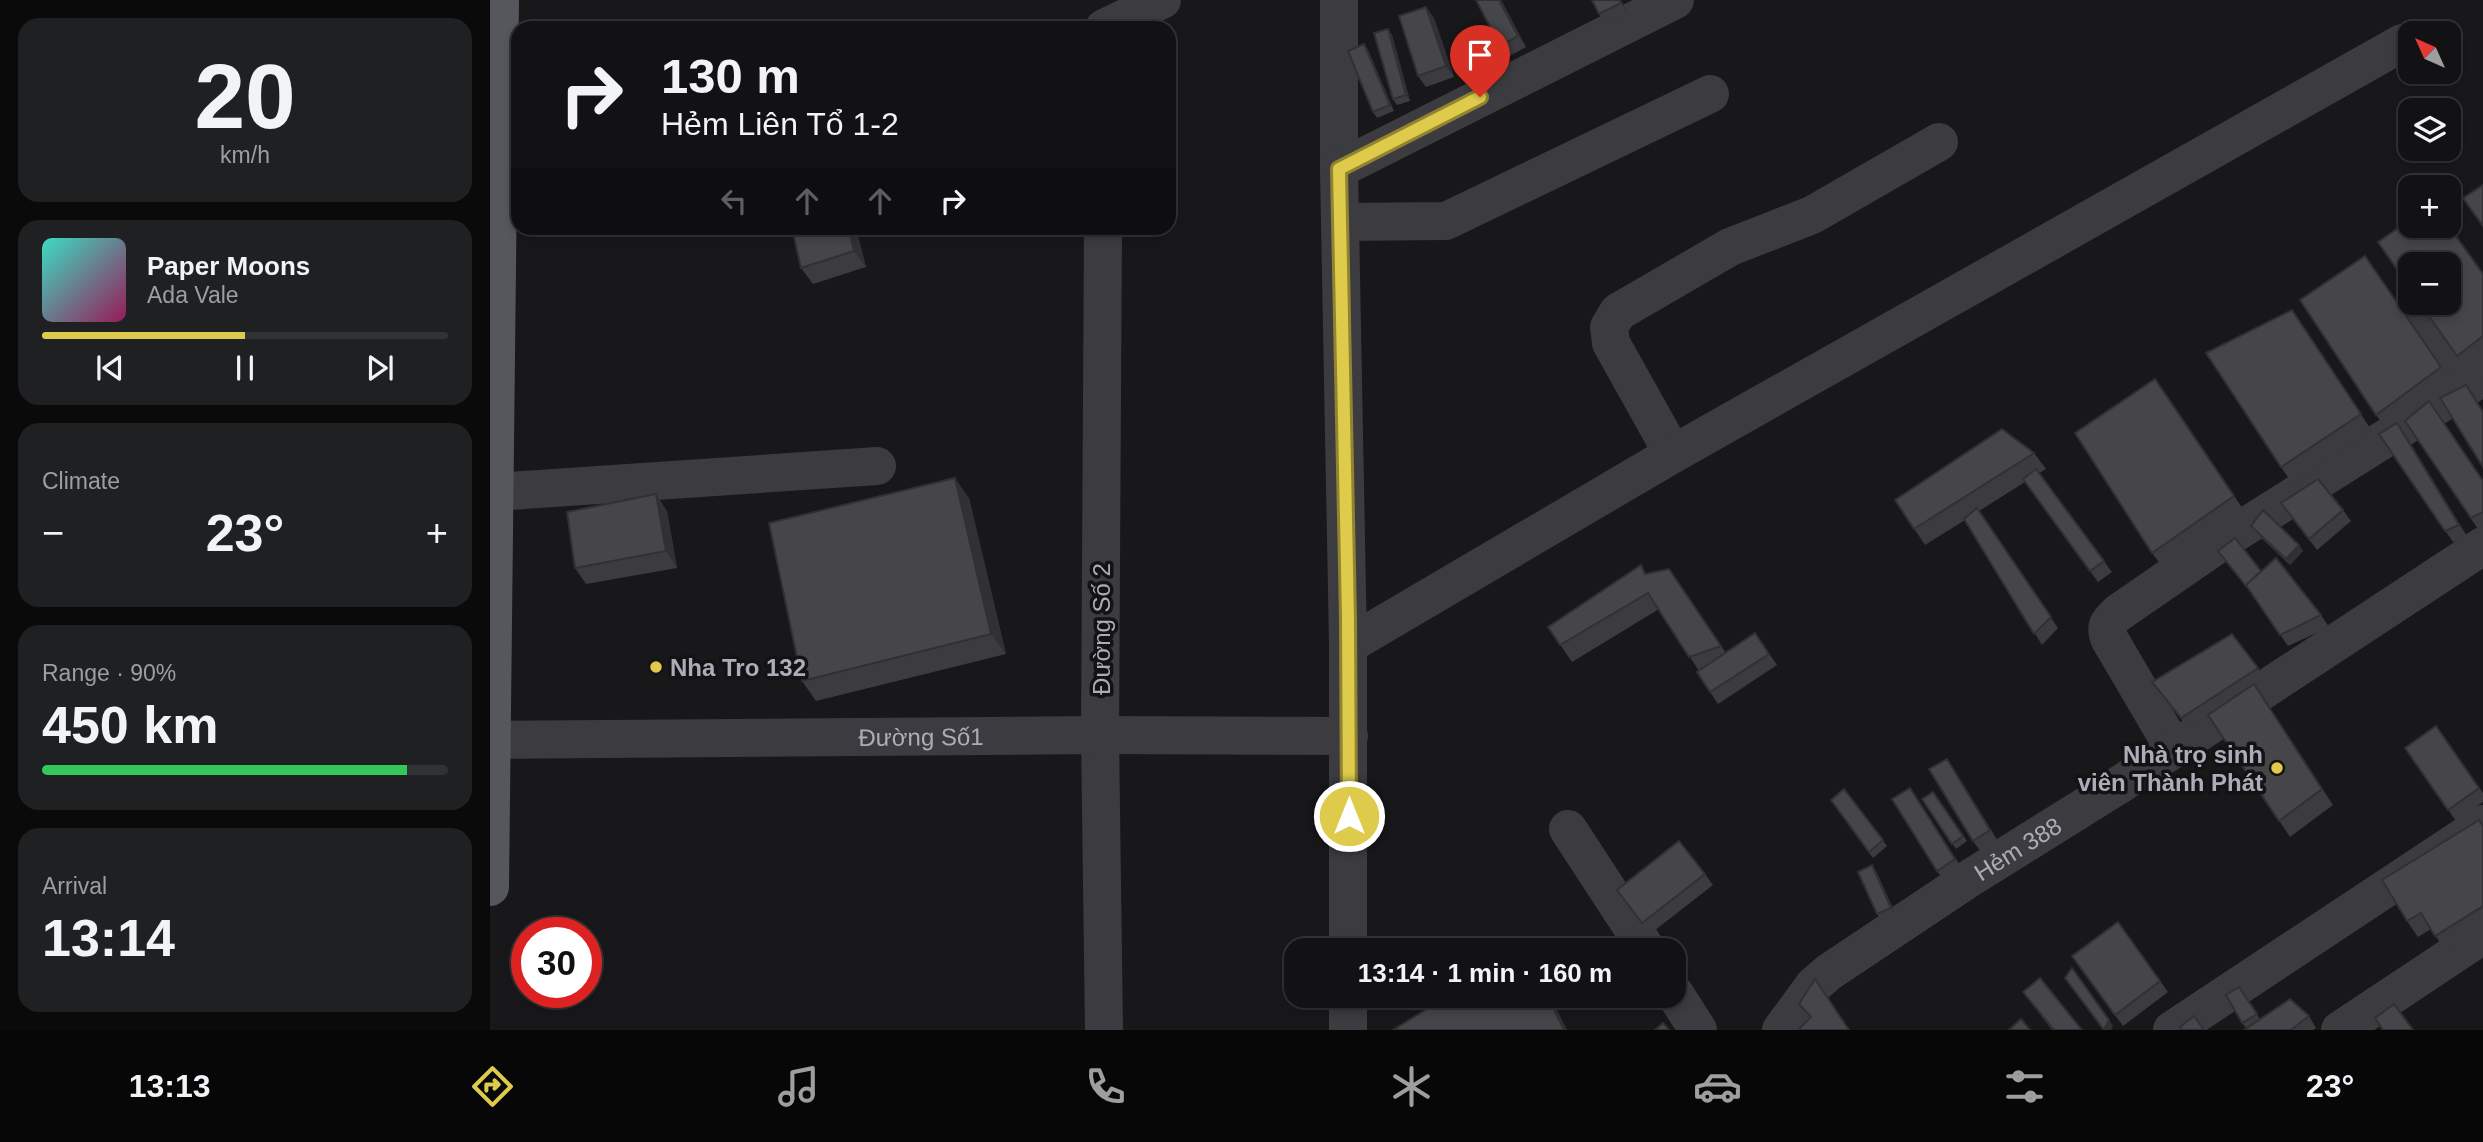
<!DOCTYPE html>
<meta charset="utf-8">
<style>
body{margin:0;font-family:Helvetica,sans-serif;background:#1f2022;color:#f1f3f6;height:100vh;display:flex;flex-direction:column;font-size:26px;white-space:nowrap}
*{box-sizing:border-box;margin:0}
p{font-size:23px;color:#9c9ea0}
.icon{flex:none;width:38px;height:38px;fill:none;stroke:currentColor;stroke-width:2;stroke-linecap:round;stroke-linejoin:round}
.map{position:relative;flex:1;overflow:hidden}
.details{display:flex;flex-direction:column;gap:18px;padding:18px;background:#0a0a0b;width:490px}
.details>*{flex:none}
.guide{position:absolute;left:21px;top:21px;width:665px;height:214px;border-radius:21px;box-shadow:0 4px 10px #0003,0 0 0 2px #313234;background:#121214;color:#f1f3f6;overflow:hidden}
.needle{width:46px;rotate:315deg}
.fabs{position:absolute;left:1908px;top:21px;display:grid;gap:14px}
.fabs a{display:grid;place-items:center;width:63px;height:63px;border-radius:14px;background:#121214;box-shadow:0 4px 10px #0003,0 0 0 2px #313234;font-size:35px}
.speed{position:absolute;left:21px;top:917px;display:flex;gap:14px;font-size:35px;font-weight:700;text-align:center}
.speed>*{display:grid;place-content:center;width:91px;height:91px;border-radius:50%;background:#121214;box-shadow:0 4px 10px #0003,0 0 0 2px #313234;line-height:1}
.speed .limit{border:10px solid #d22;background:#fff;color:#111}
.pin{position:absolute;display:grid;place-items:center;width:60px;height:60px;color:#fff;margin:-72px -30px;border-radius:50% 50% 50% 0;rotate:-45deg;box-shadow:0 0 7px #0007}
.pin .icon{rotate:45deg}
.me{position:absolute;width:77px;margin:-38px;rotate:0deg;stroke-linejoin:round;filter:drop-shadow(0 0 5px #0008)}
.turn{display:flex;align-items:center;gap:24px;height:147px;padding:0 35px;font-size:32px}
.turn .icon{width:91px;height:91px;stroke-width:2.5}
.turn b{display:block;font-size:49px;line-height:60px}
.lanes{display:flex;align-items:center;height:66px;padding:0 35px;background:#0003;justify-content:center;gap:35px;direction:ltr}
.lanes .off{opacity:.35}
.big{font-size:52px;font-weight:700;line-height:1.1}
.details .tile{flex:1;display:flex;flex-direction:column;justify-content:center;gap:10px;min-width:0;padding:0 24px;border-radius:21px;background:#1f2022}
.details .dial{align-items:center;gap:0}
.dial b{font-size:91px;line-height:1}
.song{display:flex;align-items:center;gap:21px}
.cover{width:84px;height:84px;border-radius:10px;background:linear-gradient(135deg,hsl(170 70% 55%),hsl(330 70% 35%))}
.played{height:7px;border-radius:4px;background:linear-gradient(90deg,#dfcb4b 50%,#313234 50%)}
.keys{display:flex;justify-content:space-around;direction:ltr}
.heat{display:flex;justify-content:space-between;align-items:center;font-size:38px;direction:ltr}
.charge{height:10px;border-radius:5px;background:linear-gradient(90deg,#34c759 90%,#313234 0)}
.trip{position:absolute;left:794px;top:938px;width:402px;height:70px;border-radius:21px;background:#121214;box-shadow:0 4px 10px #0003,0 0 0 2px #313234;font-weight:700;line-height:70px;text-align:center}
.menu{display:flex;height:112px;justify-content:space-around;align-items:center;background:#070708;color:#9c9ea0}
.menu .icon{width:49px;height:49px}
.menu .active{color:#dfcb4b}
.menu b{font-size:32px;color:#f1f3f6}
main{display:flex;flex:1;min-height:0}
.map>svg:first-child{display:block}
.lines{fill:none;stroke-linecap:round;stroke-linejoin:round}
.minor{stroke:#3c3b40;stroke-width:38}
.major{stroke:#56565d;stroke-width:38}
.wall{fill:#3c3b40}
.shaded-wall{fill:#313034}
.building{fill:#46454a;stroke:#313034;stroke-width:2}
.route-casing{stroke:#918431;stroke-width:18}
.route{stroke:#dfcb4b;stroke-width:12}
.poi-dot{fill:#dfcb4b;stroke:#131315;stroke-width:2.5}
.labels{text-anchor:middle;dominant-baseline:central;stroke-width:7;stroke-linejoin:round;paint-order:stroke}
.street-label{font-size:24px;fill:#acadb8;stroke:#131315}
.poi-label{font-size:24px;font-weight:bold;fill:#acadb8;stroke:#131315;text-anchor:start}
</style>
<main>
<section class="details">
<div class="tile dial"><b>20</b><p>km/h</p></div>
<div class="tile">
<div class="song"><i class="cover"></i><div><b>Paper Moons</b><p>Ada Vale</p></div></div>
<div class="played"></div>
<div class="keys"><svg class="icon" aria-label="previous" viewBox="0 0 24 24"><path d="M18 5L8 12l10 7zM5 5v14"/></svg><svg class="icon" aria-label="pause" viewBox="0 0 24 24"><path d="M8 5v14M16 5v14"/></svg><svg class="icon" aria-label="next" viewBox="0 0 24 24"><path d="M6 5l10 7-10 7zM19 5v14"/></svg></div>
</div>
<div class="tile"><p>Climate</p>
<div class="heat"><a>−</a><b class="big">23°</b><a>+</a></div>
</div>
<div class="tile"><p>Range · 90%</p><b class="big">450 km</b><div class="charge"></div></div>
<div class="tile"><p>Arrival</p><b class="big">13:14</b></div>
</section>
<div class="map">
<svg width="1993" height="1030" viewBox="0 0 1993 1030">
<rect width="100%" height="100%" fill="#18181a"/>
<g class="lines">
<g class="minor">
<path d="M849,0V169L858,645V950"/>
<path d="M614,28L672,0"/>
<path d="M849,169L1185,0"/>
<path d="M850,222L956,221L1220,94"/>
<path d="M613,228L610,735L614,1030"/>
<path d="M1924,314L1974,389L1993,376"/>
<path d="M1183,454L1121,343L1119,327L1128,312L1240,247L1322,215L1449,142"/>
<path d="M5,492L387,466"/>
<path d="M858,645L1183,454L1912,43"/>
<path id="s1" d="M2,740L610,735L859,736"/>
<path d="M1684,749L1620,640C1614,627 1618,622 1628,613L1734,540L1974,389"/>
<path d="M1078,829L1157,950"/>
<path d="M1185,994L1208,1030"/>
<path d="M858,1030V996"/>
<path id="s2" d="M1291,1030L1324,985L1339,972L1477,880L1626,787L1993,546"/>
<path d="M1682,1030L1993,824"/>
<path d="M1850,1030L1993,935"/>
</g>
<path class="major" d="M0,887L10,0"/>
</g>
<g class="wall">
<path d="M1011,0L1036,47L1018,57L1010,46Z"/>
<path d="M1102,0H1131L1138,14L1117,25L1109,14Z"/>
<path d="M936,7L944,18L964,77L936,87L928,76Z"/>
<path d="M898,29L902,35L920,101L907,105L903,99Z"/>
<path d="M874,44L878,50L904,111L887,118L883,112Z"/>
<path d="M366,228L376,267L323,284L311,268Z"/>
<path d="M1875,256L1962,383L1907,423L1977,536L1963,542L1889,434L1897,429L1886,415Z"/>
<path d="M1993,274V361L1978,373L1930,303Z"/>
<path d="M1802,310L1882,431L1802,483L1791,467Z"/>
<path d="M1677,395L1755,512L1674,569L1662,553Z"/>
<path d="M1915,421L1993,480V527L1988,529Z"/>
<path d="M1544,453L1556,469L1549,473L1622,572L1608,582L1535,482L1489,511L1568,628L1552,645L1475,520L1435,545L1405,500Z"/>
<path d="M479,498L516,654L326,701L312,681Z"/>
<path d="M1791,503L1853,510L1861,521L1827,550Z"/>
<path d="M177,511L187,568L96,584L85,568Z"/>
<path d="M1761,526L1809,545L1813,551L1800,565L1765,532Z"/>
<path d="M1728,551L1771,571L1831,615L1839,627L1798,646L1760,591V592Z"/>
<path d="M1179,569L1236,653L1265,633L1287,665L1228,704L1207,672L1209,671L1169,609L1082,662L1058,627L1157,574Z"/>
<path d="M1768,668L1775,679L1765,686L1843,805L1800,837L1719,716L1699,729L1662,682Z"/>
<path d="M1946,726L1993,793V802L1966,821L1915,748Z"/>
<path d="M1464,770L1508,841L1491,852L1483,841Z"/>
<path d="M1354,789L1397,846L1383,858L1341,800Z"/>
<path d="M1443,792L1477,841L1466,849L1432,799Z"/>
<path d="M1428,799L1473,870L1455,882L1447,871Z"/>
<path d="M1993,825V929L1956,952L1941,929L1928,937L1917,921Z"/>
<path d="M1386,871L1405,913L1391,920L1387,914Z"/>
<path d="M1215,874L1223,885L1160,934L1127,890Z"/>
<path d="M1628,922L1678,992L1633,1026L1582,956Z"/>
<path d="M1749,987L1770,1019L1819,1016L1826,1028L1823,1030H1754L1756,1028L1752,1023Z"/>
<path d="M1533,992L1592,1030H1562Z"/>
</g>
<g class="shaded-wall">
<path d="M1009,0H1011L1036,47L1028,36Z"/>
<path d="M1129,0H1131L1138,14L1131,3Z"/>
<path d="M936,7L944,18L964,77L956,66Z"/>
<path d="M898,29L902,35L920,101L916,95Z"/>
<path d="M874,44L878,50L904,111L900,105Z"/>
<path d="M359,228H366L376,267L364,251Z"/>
<path d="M1907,423L1915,434L1977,536L1969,525Z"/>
<path d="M465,478L479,498L516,654L501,634Z"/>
<path d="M166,494L177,511L187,568L176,551Z"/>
<path d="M1809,545L1813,551L1800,565L1796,559Z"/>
<path d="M1764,684L1775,700L1843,805L1832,789Z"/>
<path d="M1457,759L1464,770L1508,841L1500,830Z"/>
<path d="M1382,865L1386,871L1405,913L1401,908Z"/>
<path d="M1057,996H1060L1077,1030H1074Z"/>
<path d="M1619,1020L1623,1026L1621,1030H1614Z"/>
</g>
<g class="building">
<path d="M986,0H1009L1028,36L1010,46Z"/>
<path d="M1102,0H1129L1131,3L1109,14Z"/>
<path d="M936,7L956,66L928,76L909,16Z"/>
<path d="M898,29L916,95L903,99L884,33Z"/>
<path d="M874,44L900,105L883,112L858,51Z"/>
<path d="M1993,185V226L1973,198Z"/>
<path d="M1920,220V226L1958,225L1993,274V336L1967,356L1930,303H1958V264H1920V288L1888,242Z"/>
<path d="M302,228H359L364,251L311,268Z"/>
<path d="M1875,256L1951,367L1886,415L1810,300Z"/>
<path d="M1802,310L1871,414L1791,467L1716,353Z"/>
<path d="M1665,379L1744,496L1662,553L1585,433Z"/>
<path d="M1976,385L1993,412V467L1950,398Z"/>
<path d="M1939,401L1993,481V512L1981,518L1915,421Z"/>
<path d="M1907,423L1969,525L1955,531L1889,434Z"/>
<path d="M1512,429L1544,453L1424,529L1405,500Z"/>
<path d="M1546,469L1614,561L1600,571L1533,479Z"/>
<path d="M465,478L501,634L312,681L279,523Z"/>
<path d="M1828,479L1853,510L1819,539L1791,503Z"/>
<path d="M166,494L176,551L85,568L77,512Z"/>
<path d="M1487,508L1561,617L1544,634L1474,519Z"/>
<path d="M1773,510L1809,545L1796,559L1761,526Z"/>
<path d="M1745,538L1771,571L1756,586L1728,551Z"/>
<path d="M1786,558L1831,615L1790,635L1756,585Z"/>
<path d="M1151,565L1155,574L1179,569L1231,646L1199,657L1158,593L1070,645L1058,627Z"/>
<path d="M1265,633L1279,654L1220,692L1207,672Z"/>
<path d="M1742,634L1768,668L1691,718L1662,682Z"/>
<path d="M1764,684L1832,789L1789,821L1718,715Z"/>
<path d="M1946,726L1989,788L1958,810L1915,748Z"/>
<path d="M1457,759L1500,830L1483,841L1439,769Z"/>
<path d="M1420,788L1465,859L1447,871L1402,799Z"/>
<path d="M1354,789L1393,840L1379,852L1341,800Z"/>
<path d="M1443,792L1473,836L1462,844L1432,799Z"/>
<path d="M1989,820L1993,826V906L1945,936L1931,913L1917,921L1892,880Z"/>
<path d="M1189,841L1215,874L1152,923L1127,890Z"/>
<path d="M1382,865L1401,908L1387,914L1368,872Z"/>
<path d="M1628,922L1670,981L1625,1015L1582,956Z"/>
<path d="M1582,968L1619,1020L1614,1030L1575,978Z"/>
<path d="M1550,978L1592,1030H1564L1533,992Z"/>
<path d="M1325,979L1359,1030H1309V1029L1321,1017L1309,1004Z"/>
<path d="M1749,987L1767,1014L1752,1023L1736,995Z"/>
<path d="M958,996H1057L1074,1030H903Z"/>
<path d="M1800,999L1819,1016L1801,1030H1754Z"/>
<path d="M1904,1004L1923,1030H1893L1885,1018Z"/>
<path d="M1704,1016L1714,1030H1692L1690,1027Z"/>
<path d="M1531,1019L1540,1030H1519Z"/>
<path d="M1173,1023L1179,1030H1165Z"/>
</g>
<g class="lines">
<g class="route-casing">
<path id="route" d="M859,816L858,618L849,169L990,97"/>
</g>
<use href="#route" class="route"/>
</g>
<g class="poi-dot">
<circle cx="166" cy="667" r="7"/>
<circle cx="1787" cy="768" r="7"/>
</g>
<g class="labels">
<g class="street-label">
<text transform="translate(611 629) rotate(-90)">Đường Số 2</text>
<text stroke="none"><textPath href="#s1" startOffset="429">Đường Số1</textPath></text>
<text stroke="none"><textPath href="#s2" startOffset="301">Hẻm 388</textPath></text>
</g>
<g class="poi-label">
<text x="180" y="667">Nha Tro 132</text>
<text x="1773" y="754" text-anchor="end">Nhà trọ sinh<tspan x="1773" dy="28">viên Thành Phát</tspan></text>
</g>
</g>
</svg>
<div class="fabs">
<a><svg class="needle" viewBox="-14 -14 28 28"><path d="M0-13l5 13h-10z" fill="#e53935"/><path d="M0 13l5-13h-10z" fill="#9c9ea0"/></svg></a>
<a><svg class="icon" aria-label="layers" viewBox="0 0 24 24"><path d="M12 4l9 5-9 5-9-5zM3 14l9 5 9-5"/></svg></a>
<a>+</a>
<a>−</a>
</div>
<div class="speed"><div class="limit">30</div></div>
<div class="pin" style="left:990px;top:97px;background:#d93025"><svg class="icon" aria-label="arrive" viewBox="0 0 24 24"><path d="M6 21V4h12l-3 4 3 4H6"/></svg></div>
<svg class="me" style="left:859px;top:816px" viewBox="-20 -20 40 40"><circle r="17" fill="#dfcb4b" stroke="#fff" stroke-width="3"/><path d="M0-11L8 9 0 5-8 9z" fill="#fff"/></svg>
<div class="trip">13:14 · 1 min · 160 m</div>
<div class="guide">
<div class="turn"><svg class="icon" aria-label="right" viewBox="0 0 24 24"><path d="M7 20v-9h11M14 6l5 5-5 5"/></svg><div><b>130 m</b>Hẻm Liên Tổ 1-2</div></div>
<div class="lanes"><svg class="icon off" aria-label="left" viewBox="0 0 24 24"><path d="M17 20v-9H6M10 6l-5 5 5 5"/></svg><svg class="icon off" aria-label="ahead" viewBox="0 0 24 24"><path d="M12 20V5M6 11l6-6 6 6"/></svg><svg class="icon off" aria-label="ahead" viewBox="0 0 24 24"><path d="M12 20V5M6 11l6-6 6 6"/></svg><svg class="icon" aria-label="right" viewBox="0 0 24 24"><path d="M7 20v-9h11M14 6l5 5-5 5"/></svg></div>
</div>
</div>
</main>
<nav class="menu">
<b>13:13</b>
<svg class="icon active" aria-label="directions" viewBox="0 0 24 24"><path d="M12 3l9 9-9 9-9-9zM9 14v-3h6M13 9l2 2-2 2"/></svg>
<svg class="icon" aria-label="music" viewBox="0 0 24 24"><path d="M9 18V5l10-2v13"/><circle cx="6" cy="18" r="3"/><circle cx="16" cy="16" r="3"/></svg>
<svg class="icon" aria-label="phone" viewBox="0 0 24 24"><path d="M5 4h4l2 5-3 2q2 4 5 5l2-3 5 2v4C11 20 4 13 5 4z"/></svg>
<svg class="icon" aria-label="climate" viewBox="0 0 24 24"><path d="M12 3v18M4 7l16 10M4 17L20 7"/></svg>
<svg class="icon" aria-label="car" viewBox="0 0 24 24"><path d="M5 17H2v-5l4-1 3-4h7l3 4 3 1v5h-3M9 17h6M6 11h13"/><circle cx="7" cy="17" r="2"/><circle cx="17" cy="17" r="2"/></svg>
<svg class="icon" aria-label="filters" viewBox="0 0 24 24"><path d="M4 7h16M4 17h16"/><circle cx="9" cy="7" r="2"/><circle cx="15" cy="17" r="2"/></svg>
<b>23°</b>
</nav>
